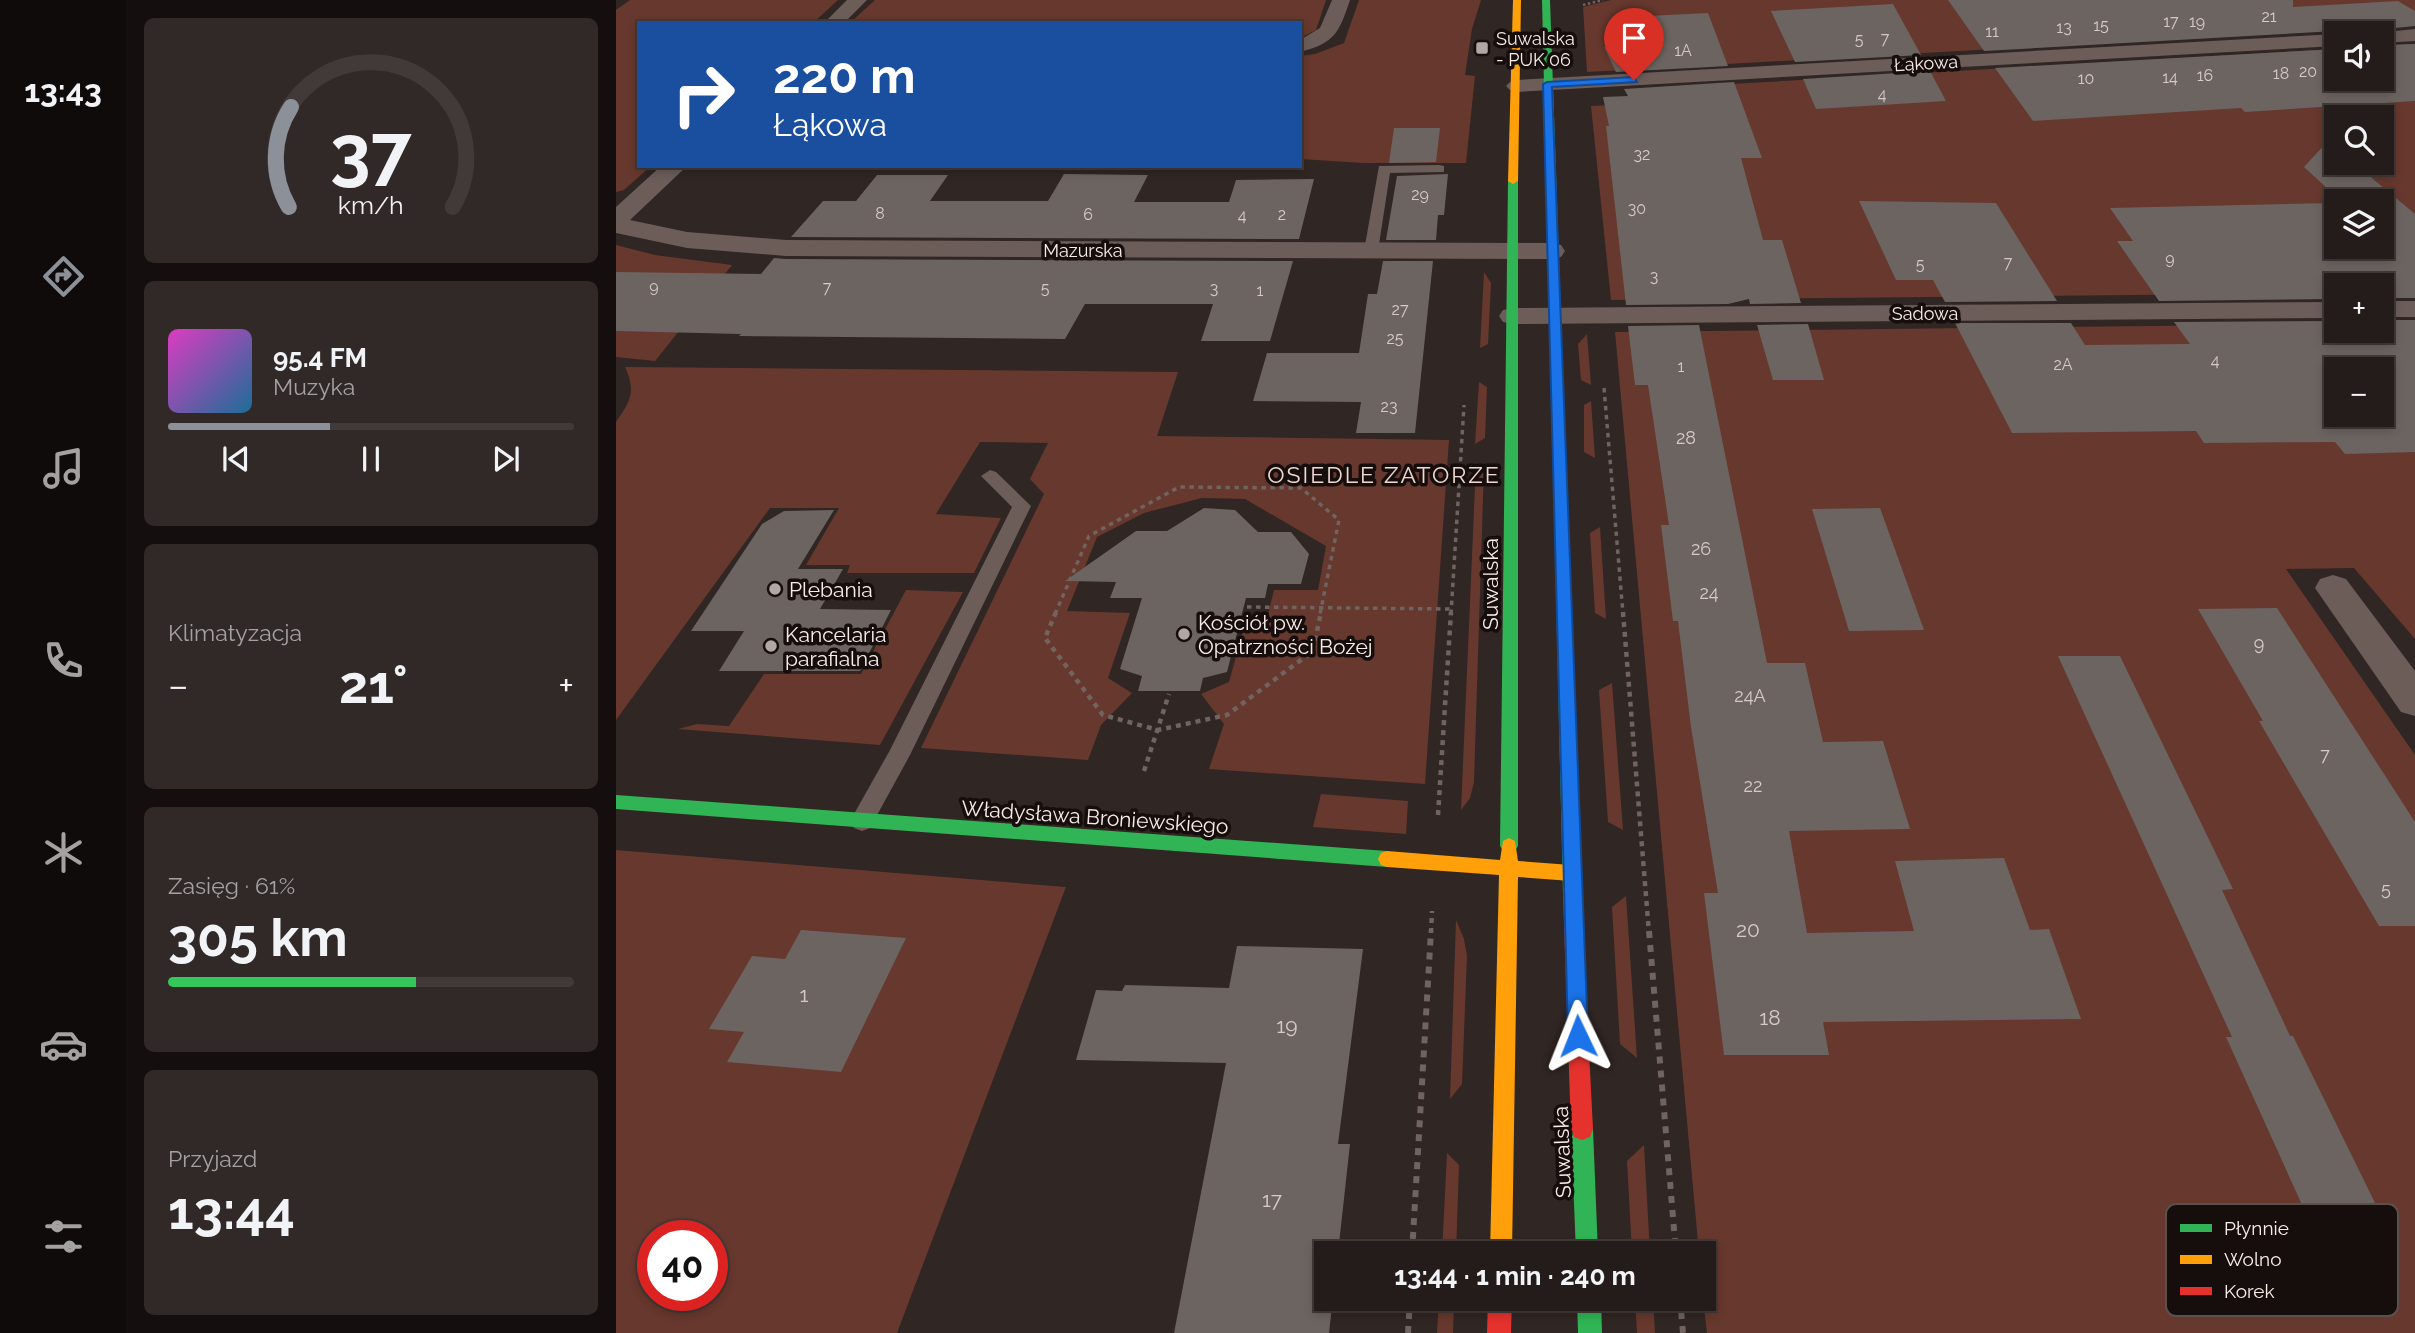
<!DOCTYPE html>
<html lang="pl">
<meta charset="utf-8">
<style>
body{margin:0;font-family:Raleway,sans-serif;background:#302927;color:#f1f3f6;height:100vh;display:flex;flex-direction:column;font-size:26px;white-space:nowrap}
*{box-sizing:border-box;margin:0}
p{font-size:23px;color:#a3a1a2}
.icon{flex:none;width:38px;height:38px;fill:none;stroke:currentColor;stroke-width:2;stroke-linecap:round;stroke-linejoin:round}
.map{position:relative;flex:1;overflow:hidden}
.panel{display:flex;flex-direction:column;gap:18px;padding:18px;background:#140f0e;width:490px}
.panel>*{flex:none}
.guide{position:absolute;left:21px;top:21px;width:665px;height:147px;border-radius:0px;box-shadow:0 4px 10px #0003,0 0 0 2px #413a39;background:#1a4fa0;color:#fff;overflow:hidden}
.buttons{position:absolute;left:1708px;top:21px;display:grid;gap:14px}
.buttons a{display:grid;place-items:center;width:70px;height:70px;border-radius:0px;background:#241c1a;box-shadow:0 4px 10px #0003,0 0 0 2px #413a39;font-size:35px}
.speed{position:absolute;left:21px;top:1220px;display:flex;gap:14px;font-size:35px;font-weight:700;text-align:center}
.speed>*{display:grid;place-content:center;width:91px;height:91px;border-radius:50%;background:#241c1a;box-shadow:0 4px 10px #0003,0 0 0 2px #413a39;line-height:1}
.speed .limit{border:10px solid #d22;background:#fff;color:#111}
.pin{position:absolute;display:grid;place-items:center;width:60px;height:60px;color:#fff;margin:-72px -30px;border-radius:50% 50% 50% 0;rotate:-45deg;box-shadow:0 0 7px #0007}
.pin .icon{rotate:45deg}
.me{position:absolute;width:77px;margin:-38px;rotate:358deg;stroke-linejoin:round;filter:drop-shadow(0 0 5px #0008)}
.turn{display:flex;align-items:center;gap:24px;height:147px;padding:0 21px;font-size:32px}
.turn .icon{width:91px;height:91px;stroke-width:2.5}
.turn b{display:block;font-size:49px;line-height:60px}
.big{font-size:52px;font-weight:700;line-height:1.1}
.panel .tile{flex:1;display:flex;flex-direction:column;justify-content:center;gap:10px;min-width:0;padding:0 24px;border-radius:10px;background:#302927}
.panel .dial{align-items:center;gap:0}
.dial svg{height:182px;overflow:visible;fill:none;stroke:#413a39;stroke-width:7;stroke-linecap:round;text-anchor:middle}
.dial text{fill:#f1f3f6;stroke:none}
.song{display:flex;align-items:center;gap:21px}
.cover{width:84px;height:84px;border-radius:10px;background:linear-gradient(135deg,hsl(310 70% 55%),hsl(200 70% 35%))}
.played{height:7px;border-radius:4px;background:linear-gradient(90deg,#8c9099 40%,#413a39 40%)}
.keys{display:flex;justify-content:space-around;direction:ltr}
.heat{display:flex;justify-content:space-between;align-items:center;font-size:38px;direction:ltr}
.charge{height:10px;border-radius:5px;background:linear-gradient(90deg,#34c759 61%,#413a39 0)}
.trip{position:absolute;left:698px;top:1241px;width:402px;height:70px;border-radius:0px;background:#241c1a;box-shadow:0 4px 10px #0003,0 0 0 2px #413a39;font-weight:700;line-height:70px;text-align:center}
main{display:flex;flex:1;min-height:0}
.tab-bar{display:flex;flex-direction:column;width:126px;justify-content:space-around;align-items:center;background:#0e0b0a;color:#a3a1a2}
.tab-bar .icon{width:49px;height:49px}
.tab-bar .active{color:#8c9099}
.tab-bar b{font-size:32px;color:#f1f3f6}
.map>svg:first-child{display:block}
.green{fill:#67382d;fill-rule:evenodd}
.building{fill:#6c6461;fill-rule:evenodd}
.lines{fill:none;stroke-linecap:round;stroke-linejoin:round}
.path-far3{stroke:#706360;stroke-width:2.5;stroke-dasharray:2.5 2.5;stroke-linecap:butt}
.path-far2{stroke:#706360;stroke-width:3.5;stroke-dasharray:4.5 4.5;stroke-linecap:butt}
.path-far1{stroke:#706360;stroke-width:4.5;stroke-dasharray:5 5;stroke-linecap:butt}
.path{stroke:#706360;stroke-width:6;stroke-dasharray:7 7;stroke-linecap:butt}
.lane{fill:#6c5d59;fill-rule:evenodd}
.street{fill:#6c5d59;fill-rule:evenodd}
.fast{fill:#30b455;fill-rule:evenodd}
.slow{fill:#ff9f0a;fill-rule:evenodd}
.jam{fill:#e5322d;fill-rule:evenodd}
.route{fill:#1a73e8;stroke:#114b97;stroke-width:2}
.poi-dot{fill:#b3a7a3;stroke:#160e0c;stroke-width:2.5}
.labels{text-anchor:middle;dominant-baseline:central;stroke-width:7;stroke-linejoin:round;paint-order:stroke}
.far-number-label{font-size:16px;fill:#d6cac6}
.far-poi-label{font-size:18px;fill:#f9ece8;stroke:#160e0c;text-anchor:start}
.far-street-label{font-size:18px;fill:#f9ece8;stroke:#160e0c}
.number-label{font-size:18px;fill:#d6cac6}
.street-label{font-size:21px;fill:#f9ece8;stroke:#160e0c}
.poi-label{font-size:21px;fill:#f9ece8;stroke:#160e0c;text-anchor:start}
.near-number-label{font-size:21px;fill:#d6cac6}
.neighbourhood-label{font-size:23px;letter-spacing:2px;fill:#f0d7d0;stroke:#160e0c}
.key{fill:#160e0c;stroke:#5a514e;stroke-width:2}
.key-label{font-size:19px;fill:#f9ece8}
</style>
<main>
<nav class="tab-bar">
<b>13:43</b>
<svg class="icon active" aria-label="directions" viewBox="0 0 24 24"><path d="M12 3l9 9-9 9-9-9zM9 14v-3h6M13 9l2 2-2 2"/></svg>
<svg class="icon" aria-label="music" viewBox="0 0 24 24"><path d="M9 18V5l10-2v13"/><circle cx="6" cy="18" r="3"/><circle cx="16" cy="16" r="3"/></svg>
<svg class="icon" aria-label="phone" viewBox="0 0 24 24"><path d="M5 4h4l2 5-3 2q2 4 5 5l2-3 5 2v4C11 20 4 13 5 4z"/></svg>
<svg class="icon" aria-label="climate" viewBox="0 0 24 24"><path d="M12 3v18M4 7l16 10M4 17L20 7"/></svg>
<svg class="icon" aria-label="car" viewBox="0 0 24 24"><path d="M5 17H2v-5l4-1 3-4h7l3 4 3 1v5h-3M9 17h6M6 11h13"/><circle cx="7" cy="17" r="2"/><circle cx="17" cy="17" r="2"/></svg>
<svg class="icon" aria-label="filters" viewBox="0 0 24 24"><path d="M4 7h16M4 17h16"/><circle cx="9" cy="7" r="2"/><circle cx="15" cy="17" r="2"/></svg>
</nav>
<section class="panel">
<div class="tile dial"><svg viewBox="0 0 100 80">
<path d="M14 69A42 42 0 1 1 86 69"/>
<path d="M14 69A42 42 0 0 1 15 25" stroke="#8c9099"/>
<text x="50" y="56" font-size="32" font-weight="700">37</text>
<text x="50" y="72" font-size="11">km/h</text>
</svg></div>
<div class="tile">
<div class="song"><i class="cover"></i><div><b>95.4 FM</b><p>Muzyka</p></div></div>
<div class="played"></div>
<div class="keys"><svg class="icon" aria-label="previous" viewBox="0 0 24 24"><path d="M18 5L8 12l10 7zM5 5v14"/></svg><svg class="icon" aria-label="pause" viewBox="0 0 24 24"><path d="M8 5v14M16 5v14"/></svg><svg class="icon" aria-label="next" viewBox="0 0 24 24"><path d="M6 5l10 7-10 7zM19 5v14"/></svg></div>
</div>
<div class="tile"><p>Klimatyzacja</p>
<div class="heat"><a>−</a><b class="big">21°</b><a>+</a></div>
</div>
<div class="tile"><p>Zasięg · 61%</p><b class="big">305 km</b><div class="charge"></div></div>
<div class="tile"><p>Przyjazd</p><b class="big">13:44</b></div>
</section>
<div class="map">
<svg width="1799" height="1333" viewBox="0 0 1799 1333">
<rect width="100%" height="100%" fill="#302623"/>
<g class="green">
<path d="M14,0H222L197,23H23V166H35L8,190L0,192V10Z"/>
<path d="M259,0H710L700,30L684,38V23H234Z"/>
<path d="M743,0H865L856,29L849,75L859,76L850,163H747L684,159V56L699,54L728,43Z"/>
<path d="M995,0H1799V25L971,72L967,7Z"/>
<path d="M1799,44V292L1766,293V285H1720V293L995,300L975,106L1123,99L1115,84L1720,49V79H1766V46ZM1720,117H1766V163H1720ZM1720,201H1766V247H1720Z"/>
<path d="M0,245L39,255L116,265L39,361L0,357Z"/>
<path d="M868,272L875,283L872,344L864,348Z"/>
<path d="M1799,323V639L1738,568L1670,569L1799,755V1333H1091L1087,1299L1088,1253H1083L999,332L1720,324V331H1766V324ZM1720,369H1766V415H1720Z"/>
<path d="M971,334L975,385L965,380L962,344Z"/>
<path d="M9,367L562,372L541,436L833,440L809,784L593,769L608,724L585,694L613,682L630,620L651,619L658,590H702L710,546L629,499L586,498L528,513L481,537L451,611L514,613L492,678L516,693L485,725L472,760L305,748L428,494L414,479L432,443L364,442L320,514L385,518L358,573H231L234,565H190L223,508H154L0,720V422C15,401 20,391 9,367Z"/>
<path d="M863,382L871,387L869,438L859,444Z"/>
<path d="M975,401L979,458L968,452V405Z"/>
<path d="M860,463L868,466L858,782L854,798L845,810Z"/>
<path d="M984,527L990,619L979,613L974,533Z"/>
<path d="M290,590L347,592L264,745L62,729L81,724L113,726L148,674H245Z"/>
<path d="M996,683L1007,830L992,822L983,690Z"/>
<path d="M705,794L792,801L790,834L697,827Z"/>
<path d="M0,850L450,887L281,1333H0ZM37,1236H96V1295H37Z"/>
<path d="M1010,896L1021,1058L1004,1044L996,907Z"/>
<path d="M840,920L848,939L851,956L846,1084L834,1099Z"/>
<path d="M1028,1145L1034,1253H1016L1011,1161Z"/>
<path d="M831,1153L843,1165L840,1253H826Z"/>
<path d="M823,1299H838L837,1333H821Z"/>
<path d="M1019,1299H1037L1039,1333H1021Z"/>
</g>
<g class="building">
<path d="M1332,0H1677V7L1782,1L1799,11V26L1759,30L1756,33L1720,31L1368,51Z"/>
<path d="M1277,4L1305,55L1179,62L1155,11Z"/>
<path d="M1092,13L1112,66L1000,72L988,47L1048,43L1032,16Z"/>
<path d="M1799,44V101L1629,112L1625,108L1417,121L1379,68L1720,49V79H1766V45Z"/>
<path d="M1314,71L1330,101L1200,109L1187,79Z"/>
<path d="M1118,82L1146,158H1125L1147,240H1166L1185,303L1134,304L1133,299L1112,304L1010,305L990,126H993L987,97L1012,96L1008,89Z"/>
<path d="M778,128H824L820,162L773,163Z"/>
<path d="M1712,141L1720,148V163H1738L1799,214V298H1766V285H1720V299L1543,301L1501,241H1517L1494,208L1720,203V247H1766V201H1725L1688,167Z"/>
<path d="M448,174L532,175L518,202H613L620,180L698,179L683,239L175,237L207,201H240L261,175H332L314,201H432Z"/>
<path d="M832,174L828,215H822L820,240H770L781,176Z"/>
<path d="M1243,201L1380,203L1441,301L1329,302L1317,280H1280Z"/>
<path d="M158,258L170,259L677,261L654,341H585L597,304H469L449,339L123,336L125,334L0,331V272L145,274Z"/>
<path d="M767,261H817L799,433H740L745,402L637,401L651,353H743L752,294H761Z"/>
<path d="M1766,320H1799V452L1729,454L1719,442L1588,443L1580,431L1396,433L1339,323H1455L1469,345L1574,344L1558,322L1720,321V331H1766ZM1720,369H1766V415H1720Z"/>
<path d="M1192,324L1208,380H1157L1141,325Z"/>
<path d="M1083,325L1151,663H1189L1207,742L1267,741L1294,829L1173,831L1191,933L1298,931L1279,861L1388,858L1414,930L1433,929L1465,1019L1207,1022L1213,1055H1108L1088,893H1102L1075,727L1062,621H1057L1045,525H1053L1032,385H1019L1012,326Z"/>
<path d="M588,508L619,510L642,532H675L693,554L685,584H652L649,598H630L611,672L587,678L584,691H522L526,676L504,669L526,598H494L500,582L449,581L520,531H551Z"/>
<path d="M1264,508L1308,630L1233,631L1196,509Z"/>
<path d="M218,510L182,569H227L204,609L275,610L244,671H103L128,631H75L146,524L168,511Z"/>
<path d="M1661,608L1799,822V926H1763L1643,721H1647L1582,609Z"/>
<path d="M1442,656H1504L1617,889L1606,890L1674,1036H1677L1766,1217L1692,1218L1610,1037H1616Z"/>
<path d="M185,930L290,938L225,1072L111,1062L128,1032L93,1029L136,956L169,959Z"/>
<path d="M621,946L747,949L722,1144H734L722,1253H710V1298H717L713,1333H558L610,1063L460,1060L480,990L506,991L509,985L613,988Z"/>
</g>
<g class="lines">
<path class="path-far3" d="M967,5L987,0"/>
<g class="path-far2">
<path d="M988,388L1007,614"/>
<path d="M631,607L836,609"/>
<path d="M439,614L473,536L563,487L685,488L723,520L704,614"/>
<path d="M835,614L848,405"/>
</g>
<g class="path-far1">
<path d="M440,612L429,638L487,715L542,730L611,715L697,651L705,612"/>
<path d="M1007,612L1033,933"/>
<path d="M528,771L553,694"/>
<path d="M822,815L835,612"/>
<path d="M815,933L816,911"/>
</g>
<g class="path">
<path d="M1033,931L1060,1253"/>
<path d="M796,1253L815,931"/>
<path d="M1064,1298L1067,1333"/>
<path d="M792,1333L794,1298"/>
</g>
<g class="lane">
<path d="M823,165L828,166V172L774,173L762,251L755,255L750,254L748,251L763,166Z"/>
<path d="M374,470L380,472L415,506L294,755L254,828L246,831L238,828L234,821L238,814L274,750L396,507L365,476Z"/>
</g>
<g class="street">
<path d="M231,0H251L228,23H208Z"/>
<path d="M716,0H734C723,33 719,43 684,52V40L704,28Z"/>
<path d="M1799,29V41L1766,43V33H1759Z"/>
<path d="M1720,34V46L901,92L894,90L890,86L894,82L901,80Z"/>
<path d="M45,166H71L14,220L71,232L170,240L936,243L945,245L949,251L945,257L936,259L170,256L71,248L0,233V207Z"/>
<rect x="1766" y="301" width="33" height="16"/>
<path d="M1720,302V318L897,324L887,322L883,316L887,310L897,308Z"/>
<path d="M1717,575L1730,579L1799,671V716L1785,712L1699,588L1704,579Z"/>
</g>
<g class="fast">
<path d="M926,0H934L965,894L963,900L956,902L949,900L947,894Z"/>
<path d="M897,178L902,181V846L899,851L893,854L887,851L884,846L892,181Z"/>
<path d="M0,795L771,851L777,853L780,859L777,865L771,867L0,809Z"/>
<path d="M966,1118L974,1121L977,1129L982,1253H960L955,1129L958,1121Z"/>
<path d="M961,1298H985L986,1333H962Z"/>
</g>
<g class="slow">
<path d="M897,0H905L902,181L897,184L892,181Z"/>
<path d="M893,838L899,841L902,861L955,865L961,867L964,873L961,879L955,881L902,877L896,1253H874L883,875L771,867L765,865L762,859L765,853L771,851L884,860L887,841Z"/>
</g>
<g class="jam">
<path d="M956,886L963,888L965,894L977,1129L974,1137L966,1140L958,1137L955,1129L947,894L949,888Z"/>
<path d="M872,1298H896L895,1333H871Z"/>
</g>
</g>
<path class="route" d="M1018,77L1021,82L936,87L972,1036L969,1043L962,1046L955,1043L952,1036L927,84L931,82Z"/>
<g class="poi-dot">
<rect x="859" y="41" width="14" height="14" rx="3.5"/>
<circle cx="159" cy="589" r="7"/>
<circle cx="568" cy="634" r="7"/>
<circle cx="155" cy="646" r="7"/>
</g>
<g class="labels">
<g class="far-number-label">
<text x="1653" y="16">21</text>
<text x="1555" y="21">17</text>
<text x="1581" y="21">19</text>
<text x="1485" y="25">15</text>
<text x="1448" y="27">13</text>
<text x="1376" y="31">11</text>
<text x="1269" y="38">7</text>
<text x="1243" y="39">5</text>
<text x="1067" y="50">1A</text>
<text x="1692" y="71">20</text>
<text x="1665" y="73">18</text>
<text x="1589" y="75">16</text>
<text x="1554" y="77">14</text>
<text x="1470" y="78">10</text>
<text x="1266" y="94">4</text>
<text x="1026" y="154">32</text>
<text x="804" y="194">29</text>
<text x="1021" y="208">30</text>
<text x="264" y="213">8</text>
<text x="472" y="214">6</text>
<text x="666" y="214">2</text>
<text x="626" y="215">4</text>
<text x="1554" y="258">9</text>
<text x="1392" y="262">7</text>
<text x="1304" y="264">5</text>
<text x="1038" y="276">3</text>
<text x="38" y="286">9</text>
<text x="211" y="287">7</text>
<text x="429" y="288">5</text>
<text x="598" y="288">3</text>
<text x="644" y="290">1</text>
<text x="784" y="309">27</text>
<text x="779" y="338">25</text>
<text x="1599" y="360">4</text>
<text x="1447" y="364">2A</text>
<text x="1065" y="366">1</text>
<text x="773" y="406">23</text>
</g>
<g class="far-poi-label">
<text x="880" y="38">Suwalska<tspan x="880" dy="21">- PUK 06</tspan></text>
</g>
<g class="far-street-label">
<text transform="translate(1310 63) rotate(-3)">Łąkowa</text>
<text x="467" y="250">Mazurska</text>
<text x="1309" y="313">Sadowa</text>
</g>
<g class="number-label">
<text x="1070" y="437">28</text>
<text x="1085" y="548">26</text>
<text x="1093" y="592">24</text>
<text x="1643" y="643">9</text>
<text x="1134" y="695">24A</text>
<text x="1709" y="754">7</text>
<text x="1137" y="785">22</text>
<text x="1770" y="888">5</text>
</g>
<g class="street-label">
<text transform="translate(874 584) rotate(-90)">Suwalska</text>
<text transform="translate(479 817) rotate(4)">Władysława Broniewskiego</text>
<text transform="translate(946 1152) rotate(-92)">Suwalska</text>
</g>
<g class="poi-label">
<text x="173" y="589">Plebania</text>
<text x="582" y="622">Kościół pw.<tspan x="582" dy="24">Opatrzności Bożej</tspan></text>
<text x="169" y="634">Kancelaria<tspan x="169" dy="24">parafialna</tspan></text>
</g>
<g class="near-number-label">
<text x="1132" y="929">20</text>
<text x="188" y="994">1</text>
<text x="1154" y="1017">18</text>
<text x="671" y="1025">19</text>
<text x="656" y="1199">17</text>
</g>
<g class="neighbourhood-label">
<text x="768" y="474">OSIEDLE ZATORZE</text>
</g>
</g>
<rect x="1550" y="1204" width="232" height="112" rx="10" class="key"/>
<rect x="1564" y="1224" width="32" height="8" fill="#30b455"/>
<rect x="1564" y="1255" width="32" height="9" fill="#ff9f0a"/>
<rect x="1564" y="1287" width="32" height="8" fill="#e5322d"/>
<g class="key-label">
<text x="1608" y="1235">Płynnie</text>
<text x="1608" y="1266">Wolno</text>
<text x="1608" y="1298">Korek</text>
</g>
</svg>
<div class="buttons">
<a><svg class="icon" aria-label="sound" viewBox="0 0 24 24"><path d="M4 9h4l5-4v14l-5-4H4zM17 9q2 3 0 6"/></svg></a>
<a><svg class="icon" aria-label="search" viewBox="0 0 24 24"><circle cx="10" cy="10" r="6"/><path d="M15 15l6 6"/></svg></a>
<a><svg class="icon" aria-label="layers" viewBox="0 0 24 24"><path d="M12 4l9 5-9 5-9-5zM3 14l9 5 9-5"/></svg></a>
<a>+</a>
<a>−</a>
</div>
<div class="speed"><div class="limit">40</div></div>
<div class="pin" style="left:1018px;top:80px;background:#d93025"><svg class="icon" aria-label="arrive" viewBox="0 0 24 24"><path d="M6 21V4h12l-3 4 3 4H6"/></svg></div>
<svg class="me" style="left:962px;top:1036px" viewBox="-20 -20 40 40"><path d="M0-17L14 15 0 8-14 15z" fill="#1a73e8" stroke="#fff" stroke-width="4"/></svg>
<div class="trip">13:44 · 1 min · 240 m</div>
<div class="guide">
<div class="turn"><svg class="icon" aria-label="right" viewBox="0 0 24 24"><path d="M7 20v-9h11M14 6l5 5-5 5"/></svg><div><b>220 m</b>Łąkowa</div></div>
</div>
</div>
</main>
